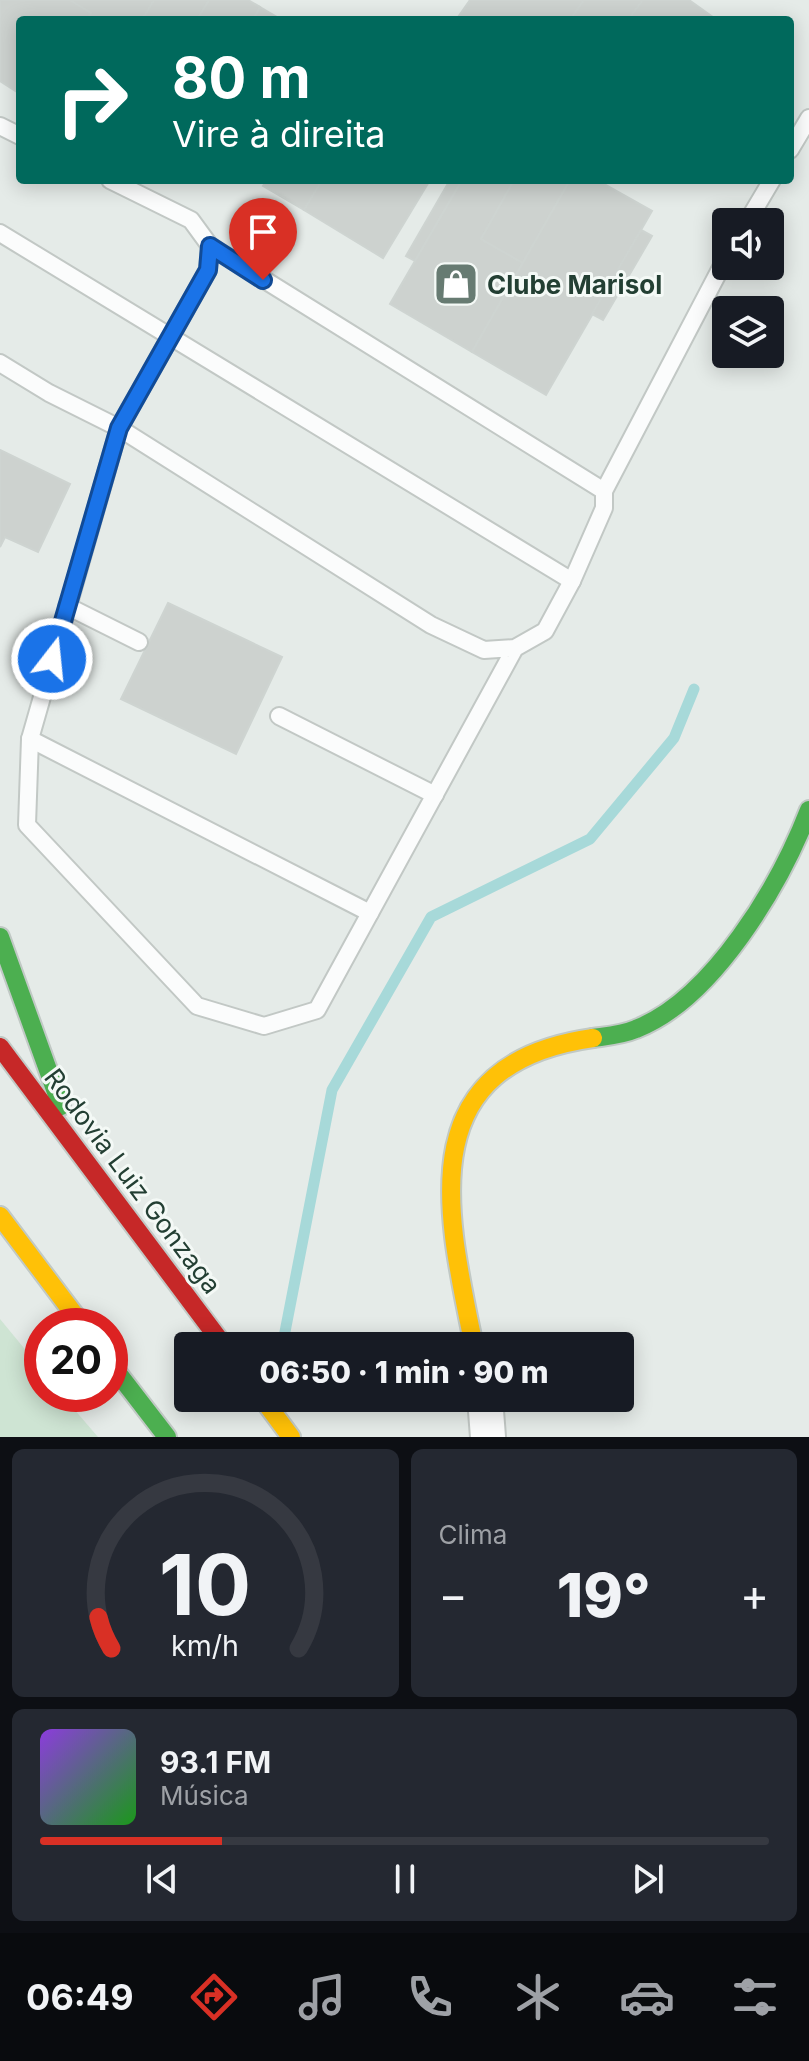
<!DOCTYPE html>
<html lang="pt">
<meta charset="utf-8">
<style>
body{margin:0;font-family:Inter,sans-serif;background:#242831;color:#f1f3f6;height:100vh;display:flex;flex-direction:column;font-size:30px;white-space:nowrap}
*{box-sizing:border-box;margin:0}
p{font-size:26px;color:#9ea1a6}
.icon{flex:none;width:44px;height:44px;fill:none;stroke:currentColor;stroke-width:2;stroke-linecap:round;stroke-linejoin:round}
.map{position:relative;height:1437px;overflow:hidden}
.panel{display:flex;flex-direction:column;gap:12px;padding:12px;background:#0d0f14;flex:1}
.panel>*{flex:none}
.top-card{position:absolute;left:16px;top:16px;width:778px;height:168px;border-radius:8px;box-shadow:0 4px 20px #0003;background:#00695c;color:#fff;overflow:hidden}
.tools{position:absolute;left:712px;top:208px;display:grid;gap:16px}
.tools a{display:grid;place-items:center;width:72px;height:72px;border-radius:8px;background:#171b24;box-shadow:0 4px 20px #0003;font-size:40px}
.speed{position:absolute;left:24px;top:1308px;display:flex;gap:16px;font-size:40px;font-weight:700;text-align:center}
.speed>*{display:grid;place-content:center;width:104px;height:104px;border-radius:50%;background:#171b24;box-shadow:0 4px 20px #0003;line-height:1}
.speed .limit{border:12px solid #d22;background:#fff;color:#111}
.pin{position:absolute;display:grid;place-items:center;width:68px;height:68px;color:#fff;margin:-82px -34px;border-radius:50% 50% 50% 0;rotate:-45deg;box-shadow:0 0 8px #0007}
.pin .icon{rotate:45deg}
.me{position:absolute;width:88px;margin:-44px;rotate:16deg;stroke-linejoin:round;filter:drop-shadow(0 0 6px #0008)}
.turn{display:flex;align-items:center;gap:28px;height:168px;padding:0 24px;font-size:36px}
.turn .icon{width:104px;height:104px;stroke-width:2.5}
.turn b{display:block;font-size:56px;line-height:68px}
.big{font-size:60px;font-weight:800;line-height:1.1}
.panel .card{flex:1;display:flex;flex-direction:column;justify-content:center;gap:12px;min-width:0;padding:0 28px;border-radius:12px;background:#242831}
.panel .dial{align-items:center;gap:0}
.dial svg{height:208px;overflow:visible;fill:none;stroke:#363941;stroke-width:7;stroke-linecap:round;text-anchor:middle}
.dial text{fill:#f1f3f6;stroke:none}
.song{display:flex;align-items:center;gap:24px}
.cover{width:96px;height:96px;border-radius:12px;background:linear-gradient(135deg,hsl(270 70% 55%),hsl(120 70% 35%))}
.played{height:8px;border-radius:4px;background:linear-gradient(90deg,#d93025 25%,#363941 25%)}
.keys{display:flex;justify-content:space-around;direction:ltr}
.heat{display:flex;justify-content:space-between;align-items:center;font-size:44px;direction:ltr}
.panel .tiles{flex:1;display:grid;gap:12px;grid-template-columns:1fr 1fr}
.card:last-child{grid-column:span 2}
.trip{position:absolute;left:174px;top:1332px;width:460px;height:80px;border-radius:8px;background:#171b24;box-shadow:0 4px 20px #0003;font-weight:800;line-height:80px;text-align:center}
.menu{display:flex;height:128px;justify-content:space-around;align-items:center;background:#090b0e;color:#9ea1a6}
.menu .icon{width:56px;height:56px}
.menu .selected{color:#d93025}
.menu b{font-size:36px;color:#f1f3f6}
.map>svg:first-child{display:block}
.green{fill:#cee4d3}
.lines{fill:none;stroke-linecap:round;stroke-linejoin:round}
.stream{stroke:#a7d9d9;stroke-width:11}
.building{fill:#cdd2cf;stroke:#ced4d1;stroke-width:2}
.lane-casing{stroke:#c2c8c5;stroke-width:20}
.street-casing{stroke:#c2c8c5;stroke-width:38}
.fast-casing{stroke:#c1c9c5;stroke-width:22}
.slow-casing{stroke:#c1c9c5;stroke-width:22}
.jam-casing{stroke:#c1c9c5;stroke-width:22}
.lane{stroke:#fbfcfc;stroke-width:16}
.street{stroke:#fbfcfc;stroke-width:34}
.fast{stroke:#4caf50;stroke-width:18}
.slow{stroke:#ffc107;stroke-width:18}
.jam{stroke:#c62828;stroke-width:18}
.route-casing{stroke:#114b97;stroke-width:20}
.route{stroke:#1a73e8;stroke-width:14}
.labels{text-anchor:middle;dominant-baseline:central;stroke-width:6;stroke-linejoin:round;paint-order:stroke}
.poi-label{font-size:26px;font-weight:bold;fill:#233f33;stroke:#f4f9f6;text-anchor:start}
.street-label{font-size:26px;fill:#233f33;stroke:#f4f9f6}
</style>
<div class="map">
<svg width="809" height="1437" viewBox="0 0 809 1437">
<rect width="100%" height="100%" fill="#e5ebe8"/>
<path class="green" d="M0,1319L42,1370V1394H61L98,1437H0Z"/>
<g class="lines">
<path class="stream" d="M284,1337L332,1090L431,917L590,839L674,738L694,689"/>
</g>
<g class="building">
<path d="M0,0H70L91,13L86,20H20V94L0,81Z"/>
<path d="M70,0H154L142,20H86L91,13Z"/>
<path d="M154,0H209L197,20H142Z"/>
<path d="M209,0H248L260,7L253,20H197Z"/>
<path d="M470,0H584L570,20H456Z"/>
<path d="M584,0H643L628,20H570Z"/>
<path d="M643,0H689L717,20H628Z"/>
<path d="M260,7L282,20H253Z"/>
<path d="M267,180H322L304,210L263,186Z"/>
<path d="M322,180H368L374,183L375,180H430L383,258L304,210Z"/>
<path d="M450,180H462L415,261L406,256Z"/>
<path d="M462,180H514L481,239L523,263L472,352L390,304Z"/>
<path d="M514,180H570L523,263L481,239Z"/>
<path d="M570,180H597L652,211L546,395L472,352Z"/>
<path d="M641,230L652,236L603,320L592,314Z"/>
<path d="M0,450L70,484L38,552L5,537L0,547Z"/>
<path d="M168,603L282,657L236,754L121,699Z"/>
</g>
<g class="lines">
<g class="lane-casing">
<g id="lane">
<path d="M0,126L20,136"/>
<path d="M790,150L809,118"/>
<path d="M747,222L772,180"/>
<path d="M0,233L572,581"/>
<path d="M210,246L604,491V508L572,581L545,631L515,648L484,650L431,625L119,428L30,739L27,825L197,1006L264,1026L317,1010L515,648"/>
<path d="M0,363L49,393L119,428L208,270L210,246L191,220L110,180"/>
<path d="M604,491L726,258"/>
<path d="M67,606L139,642"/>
<path d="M279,716L435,795"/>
<path d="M30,739L370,913"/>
</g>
</g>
<g class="street-casing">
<path id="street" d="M485,1398L488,1437"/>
</g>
<g class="fast-casing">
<g id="fast">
<path d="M0,937L61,1106"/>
<path d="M593,1038C607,1036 622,1035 636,1029C713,999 780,885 809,810"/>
<path d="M110,1363L167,1437"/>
</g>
</g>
<g class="slow-casing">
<g id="slow">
<path d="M0,1216L83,1326"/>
<path d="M474,1346C446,1211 410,1064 593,1038"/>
<path d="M262,1398L291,1437"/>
</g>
</g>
<g class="jam-casing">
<path id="jam" d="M0,1047L224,1346"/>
</g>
<use href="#lane" class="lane"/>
<use href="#street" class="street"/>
<use href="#fast" class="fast"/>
<use href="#slow" class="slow"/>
<use href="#jam" class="jam"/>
</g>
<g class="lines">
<g class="route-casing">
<path id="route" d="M52,659L119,428L208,270L210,246L263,280"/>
</g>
<use href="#route" class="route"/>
</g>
<defs>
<g id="shop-square" transform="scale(2.3)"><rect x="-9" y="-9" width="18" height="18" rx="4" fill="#677b72" stroke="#f4f9f6"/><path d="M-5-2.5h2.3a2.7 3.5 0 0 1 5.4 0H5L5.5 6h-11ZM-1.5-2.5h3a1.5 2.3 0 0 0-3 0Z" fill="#fff"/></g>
</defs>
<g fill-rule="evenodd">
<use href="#shop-square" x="456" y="284"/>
</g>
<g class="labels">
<g class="poi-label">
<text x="487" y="284">Clube Marisol</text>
</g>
<g class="street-label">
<text transform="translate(133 1181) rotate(53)">Rodovia Luiz Gonzaga</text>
</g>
</g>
</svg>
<div class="tools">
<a><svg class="icon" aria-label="sound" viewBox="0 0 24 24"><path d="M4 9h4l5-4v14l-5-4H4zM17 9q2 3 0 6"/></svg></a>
<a><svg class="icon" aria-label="layers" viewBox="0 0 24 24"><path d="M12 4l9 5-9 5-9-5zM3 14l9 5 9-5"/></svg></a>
</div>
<div class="speed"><div class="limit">20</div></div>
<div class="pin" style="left:263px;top:280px;background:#d93025"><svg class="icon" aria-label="arrive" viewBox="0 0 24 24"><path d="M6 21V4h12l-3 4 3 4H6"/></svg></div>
<svg class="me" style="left:52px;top:659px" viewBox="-20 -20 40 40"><circle r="17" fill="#1a73e8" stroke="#fff" stroke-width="3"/><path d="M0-11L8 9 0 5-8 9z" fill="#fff"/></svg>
<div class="trip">06:50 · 1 min · 90 m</div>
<div class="top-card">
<div class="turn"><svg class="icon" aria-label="right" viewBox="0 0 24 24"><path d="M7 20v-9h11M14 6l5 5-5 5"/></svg><div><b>80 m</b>Vire à direita</div></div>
</div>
</div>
<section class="panel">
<div class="tiles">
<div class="card dial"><svg viewBox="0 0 100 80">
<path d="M14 69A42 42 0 1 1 86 69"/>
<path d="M14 69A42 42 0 0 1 9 57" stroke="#d93025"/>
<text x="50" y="56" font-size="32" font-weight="700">10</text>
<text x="50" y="72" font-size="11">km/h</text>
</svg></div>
<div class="card"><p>Clima</p>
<div class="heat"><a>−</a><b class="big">19°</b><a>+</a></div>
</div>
<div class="card">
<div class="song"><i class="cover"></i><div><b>93.1 FM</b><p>Música</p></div></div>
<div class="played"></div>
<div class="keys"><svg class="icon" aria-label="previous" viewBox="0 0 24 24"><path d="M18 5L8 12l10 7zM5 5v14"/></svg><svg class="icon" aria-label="pause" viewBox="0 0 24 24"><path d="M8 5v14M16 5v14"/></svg><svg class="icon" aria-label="next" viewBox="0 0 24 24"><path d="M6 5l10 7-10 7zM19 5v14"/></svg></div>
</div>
</div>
</section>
<nav class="menu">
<b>06:49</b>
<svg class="icon selected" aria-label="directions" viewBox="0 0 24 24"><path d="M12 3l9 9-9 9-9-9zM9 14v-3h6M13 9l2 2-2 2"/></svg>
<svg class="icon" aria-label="music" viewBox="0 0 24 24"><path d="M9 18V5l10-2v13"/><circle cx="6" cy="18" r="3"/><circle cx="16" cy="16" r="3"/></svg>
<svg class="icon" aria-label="phone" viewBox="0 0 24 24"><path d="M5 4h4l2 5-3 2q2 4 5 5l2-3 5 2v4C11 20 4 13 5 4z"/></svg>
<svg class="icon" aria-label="climate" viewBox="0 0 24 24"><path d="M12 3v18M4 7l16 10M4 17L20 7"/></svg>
<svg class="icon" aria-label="car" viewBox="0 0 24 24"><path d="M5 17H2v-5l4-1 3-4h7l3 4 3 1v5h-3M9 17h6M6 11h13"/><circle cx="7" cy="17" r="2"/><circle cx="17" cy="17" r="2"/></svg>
<svg class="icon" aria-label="filters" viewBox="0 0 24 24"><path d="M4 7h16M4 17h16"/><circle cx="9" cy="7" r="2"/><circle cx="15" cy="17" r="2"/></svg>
</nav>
